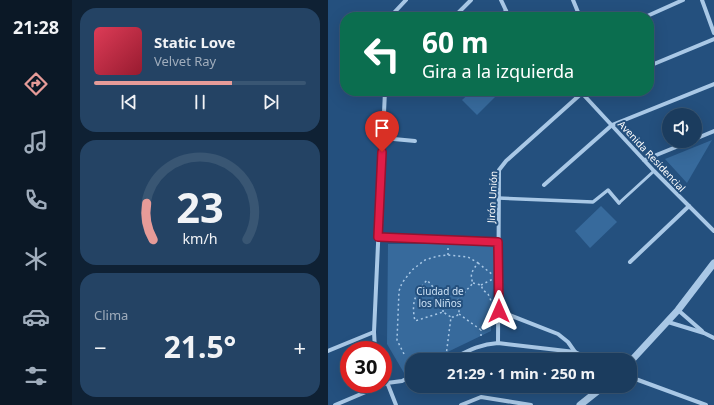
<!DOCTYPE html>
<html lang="es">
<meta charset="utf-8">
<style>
body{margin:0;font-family:"Noto Sans",sans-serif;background:#244364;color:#f1f3f6;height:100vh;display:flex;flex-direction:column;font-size:15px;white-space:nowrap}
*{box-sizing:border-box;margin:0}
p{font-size:13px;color:#a0adbc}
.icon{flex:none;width:22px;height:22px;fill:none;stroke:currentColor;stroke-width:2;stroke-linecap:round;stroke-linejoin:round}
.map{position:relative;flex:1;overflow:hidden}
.side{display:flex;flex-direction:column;gap:8px;padding:8px;background:#0f2134;width:256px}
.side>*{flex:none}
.guide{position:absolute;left:12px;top:12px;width:314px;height:84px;border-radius:16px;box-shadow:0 4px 16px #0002,0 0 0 1px #395673;background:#0b6e4f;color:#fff;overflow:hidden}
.fabs{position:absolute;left:334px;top:108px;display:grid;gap:8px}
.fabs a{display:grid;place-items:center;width:40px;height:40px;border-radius:50%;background:#1b3c5e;box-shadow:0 4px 16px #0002,0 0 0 1px #395673;font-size:20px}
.speed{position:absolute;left:12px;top:341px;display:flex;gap:8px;font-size:20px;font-weight:700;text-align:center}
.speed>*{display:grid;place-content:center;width:52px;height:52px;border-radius:50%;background:#1b3c5e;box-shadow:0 4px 16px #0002,0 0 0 1px #395673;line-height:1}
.speed .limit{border:6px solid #d22;background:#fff;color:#111}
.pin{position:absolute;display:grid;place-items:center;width:34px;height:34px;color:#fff;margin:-41px -17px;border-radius:50% 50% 50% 0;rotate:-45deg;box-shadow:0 0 4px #0007}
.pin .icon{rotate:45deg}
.me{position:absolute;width:44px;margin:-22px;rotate:0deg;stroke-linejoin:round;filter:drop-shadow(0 0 3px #0008)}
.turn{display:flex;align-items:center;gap:14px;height:84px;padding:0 16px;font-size:18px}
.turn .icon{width:52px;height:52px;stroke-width:2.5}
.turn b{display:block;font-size:28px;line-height:34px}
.big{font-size:30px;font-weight:700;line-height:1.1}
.side .tile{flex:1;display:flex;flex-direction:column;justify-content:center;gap:6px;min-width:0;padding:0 14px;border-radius:16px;background:#244364}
.side .dial{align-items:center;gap:0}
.dial svg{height:104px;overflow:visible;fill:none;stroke:#395673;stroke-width:7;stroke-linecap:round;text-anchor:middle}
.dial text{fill:#f1f3f6;stroke:none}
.song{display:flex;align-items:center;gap:12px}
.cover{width:48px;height:48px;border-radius:6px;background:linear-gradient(135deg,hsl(350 70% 55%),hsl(350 70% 35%))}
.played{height:4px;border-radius:2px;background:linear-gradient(90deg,#e69b98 65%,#395673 65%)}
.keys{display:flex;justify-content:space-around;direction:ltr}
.heat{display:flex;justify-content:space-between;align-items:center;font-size:22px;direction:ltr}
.trip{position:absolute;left:77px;top:353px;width:232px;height:40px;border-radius:16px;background:#1b3c5e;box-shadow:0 4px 16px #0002,0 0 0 1px #395673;font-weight:700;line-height:40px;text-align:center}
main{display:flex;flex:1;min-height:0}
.menu{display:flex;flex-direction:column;width:72px;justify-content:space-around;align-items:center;background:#0b1826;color:#a0adbc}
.menu .icon{width:28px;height:28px}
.menu .current{color:#e69b98}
.menu b{font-size:18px;color:#f1f3f6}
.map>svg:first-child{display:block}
.green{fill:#376a9c}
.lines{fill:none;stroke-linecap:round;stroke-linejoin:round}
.path{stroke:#a9c8e6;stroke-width:1.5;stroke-dasharray:2 3;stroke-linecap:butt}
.service{stroke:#a9c8e6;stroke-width:3}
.pedestrian{stroke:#a9c8e6;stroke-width:3.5}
.minor{stroke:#a9c8e6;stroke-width:4}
.tertiary{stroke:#a9c8e6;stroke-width:7}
.route-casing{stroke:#92132f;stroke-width:10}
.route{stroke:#e11d48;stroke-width:7}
.labels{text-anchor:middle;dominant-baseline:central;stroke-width:4;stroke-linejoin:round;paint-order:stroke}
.street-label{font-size:10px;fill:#fff;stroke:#24507e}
.park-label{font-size:10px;fill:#cce1f5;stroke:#24507e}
</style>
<main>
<nav class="menu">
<b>21:28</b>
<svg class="icon current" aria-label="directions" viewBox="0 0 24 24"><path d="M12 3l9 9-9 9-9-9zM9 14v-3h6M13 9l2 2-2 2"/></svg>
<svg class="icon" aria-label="music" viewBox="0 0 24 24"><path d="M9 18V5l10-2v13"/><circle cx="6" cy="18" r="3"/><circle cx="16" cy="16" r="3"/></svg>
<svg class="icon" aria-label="phone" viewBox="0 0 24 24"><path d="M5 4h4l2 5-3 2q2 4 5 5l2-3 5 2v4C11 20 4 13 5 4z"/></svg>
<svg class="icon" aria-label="climate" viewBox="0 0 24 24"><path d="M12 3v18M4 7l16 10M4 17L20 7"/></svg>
<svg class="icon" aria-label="car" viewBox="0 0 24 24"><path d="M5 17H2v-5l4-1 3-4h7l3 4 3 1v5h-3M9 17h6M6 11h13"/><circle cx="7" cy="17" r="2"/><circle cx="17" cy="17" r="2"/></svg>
<svg class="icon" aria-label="filters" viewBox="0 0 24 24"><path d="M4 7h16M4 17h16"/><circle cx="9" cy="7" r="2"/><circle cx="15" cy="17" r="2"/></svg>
</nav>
<section class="side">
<div class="tile">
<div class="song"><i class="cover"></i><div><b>Static Love</b><p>Velvet Ray</p></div></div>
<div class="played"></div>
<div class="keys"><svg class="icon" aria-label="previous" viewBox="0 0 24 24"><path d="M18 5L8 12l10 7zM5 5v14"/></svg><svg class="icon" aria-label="pause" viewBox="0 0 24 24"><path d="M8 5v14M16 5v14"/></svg><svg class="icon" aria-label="next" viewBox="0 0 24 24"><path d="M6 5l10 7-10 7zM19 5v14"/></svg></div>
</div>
<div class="tile dial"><svg viewBox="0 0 100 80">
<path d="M14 69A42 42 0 1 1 86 69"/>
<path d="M14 69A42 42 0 0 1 9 41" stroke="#e69b98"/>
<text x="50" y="56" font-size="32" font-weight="700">23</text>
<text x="50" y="72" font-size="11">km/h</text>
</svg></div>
<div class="tile"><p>Clima</p>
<div class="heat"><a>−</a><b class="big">21.5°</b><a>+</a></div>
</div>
</section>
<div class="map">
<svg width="386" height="405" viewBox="0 0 386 405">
<rect width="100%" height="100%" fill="#24507e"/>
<g class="green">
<path d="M144,91H173L149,115L134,100Z"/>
<path d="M384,140L359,183L337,159Z"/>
<path d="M273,206L289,222L262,248L247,231Z"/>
<path d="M60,244H167L163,331L103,360H84V369L76,373L59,344Z"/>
</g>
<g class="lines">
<g class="path">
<path d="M120,255V245"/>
<path d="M150,263L165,275"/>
<path d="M145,283L153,285L155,290L160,294L164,303"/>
<path d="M153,285L165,279"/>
<path d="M115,312V307L118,302L122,301L128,302L131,307V314L127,317H123"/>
<path d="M131,314L153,330L164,313"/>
<path d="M153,336V330"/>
<path d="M76,354L69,340L71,291L74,283L84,270L97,260L110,256L120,255L140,257L150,263C145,270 141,274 145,283L128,302"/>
<path d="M118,356L123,317L115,312L87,321C83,302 87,294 99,280L118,302"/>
</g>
<path class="service" d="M291,203L326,171"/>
<path class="pedestrian" d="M170,198L265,202L280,190L291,203"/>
<g class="minor">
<path d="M173,0L181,17"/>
<path d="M245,0L252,17"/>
<path d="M374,0L386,33"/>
<path d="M62,17L78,0"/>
<path d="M126,17L143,0"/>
<path d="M171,17L178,11"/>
<path d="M317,17L355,0"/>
<path d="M321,66L386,39"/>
<path d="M252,91L326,171L386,231"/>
<path d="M55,138L87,141"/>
<path d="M367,139L386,131"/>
<path d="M316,160L363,141"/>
<path d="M216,185L284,125L386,84"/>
<path d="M50,237L170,242"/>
<path d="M302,262L361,206"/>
<path d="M350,310L374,331"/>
<path d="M171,311L230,334L240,342L247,352"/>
<path d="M340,322L376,333L386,338"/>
<path d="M170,343L171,170L178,161L254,93L259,91"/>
<path d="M47,350L46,332L57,91"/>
<path d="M0,351L46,332"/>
<path d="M122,360C138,352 151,344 170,343L247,352L264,360"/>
<path d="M55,372L68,405"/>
<path d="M302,377L378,405"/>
<path d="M7,405L59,383L74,381L84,376"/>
<path d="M133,405L153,397L203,405"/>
</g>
<g class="tertiary">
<path d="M302,362L350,310L386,263"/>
<path d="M252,405L276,386"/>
</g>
</g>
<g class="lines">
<g class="route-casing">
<path id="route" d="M54,152L50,237L170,242L171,311"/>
</g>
<use href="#route" class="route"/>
</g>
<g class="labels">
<g class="street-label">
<text transform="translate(324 156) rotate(47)">Avenida Residencial</text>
<text transform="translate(164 197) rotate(-87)">Jirón Unión</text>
</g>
<g class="park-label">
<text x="112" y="291">Ciudad de<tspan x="112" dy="12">los Niños</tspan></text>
</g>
</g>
</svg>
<div class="fabs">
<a><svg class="icon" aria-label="sound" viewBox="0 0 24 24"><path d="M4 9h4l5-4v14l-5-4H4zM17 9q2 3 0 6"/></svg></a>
</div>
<div class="speed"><div class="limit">30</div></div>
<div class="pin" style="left:54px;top:152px;background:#d93025"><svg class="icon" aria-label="arrive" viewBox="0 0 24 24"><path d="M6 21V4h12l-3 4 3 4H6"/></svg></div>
<svg class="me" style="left:171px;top:311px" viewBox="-20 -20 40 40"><path d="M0-17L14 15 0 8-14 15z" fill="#e11d48" stroke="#fff" stroke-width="4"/></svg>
<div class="trip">21:29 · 1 min · 250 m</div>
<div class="guide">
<div class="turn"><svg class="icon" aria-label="left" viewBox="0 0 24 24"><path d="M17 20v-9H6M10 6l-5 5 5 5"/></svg><div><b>60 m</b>Gira a la izquierda</div></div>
</div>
</div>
</main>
